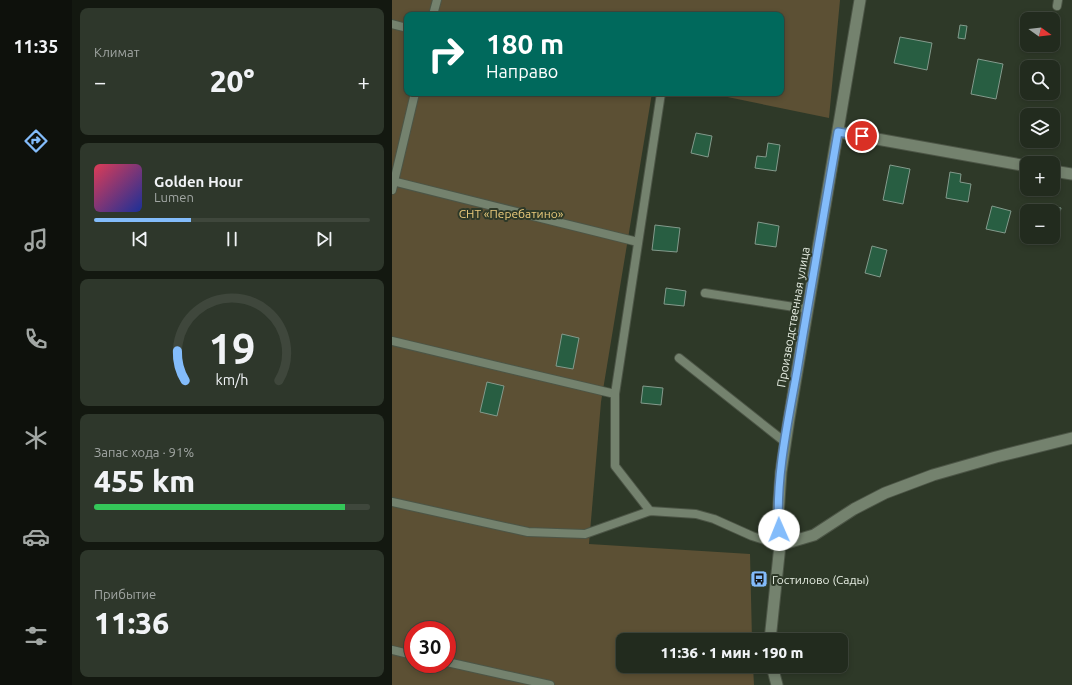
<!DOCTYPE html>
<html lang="ru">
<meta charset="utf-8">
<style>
body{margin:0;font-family:Ubuntu,sans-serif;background:#2e372b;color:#f1f3f6;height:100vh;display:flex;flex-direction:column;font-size:15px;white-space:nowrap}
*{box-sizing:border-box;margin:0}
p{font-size:13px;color:#a2a7a4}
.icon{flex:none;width:22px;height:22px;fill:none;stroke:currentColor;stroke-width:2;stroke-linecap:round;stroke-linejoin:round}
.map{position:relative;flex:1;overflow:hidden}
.side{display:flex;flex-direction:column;gap:8px;padding:8px;background:#131810;width:320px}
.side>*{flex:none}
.guide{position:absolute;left:12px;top:12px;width:380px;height:84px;border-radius:8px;box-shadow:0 2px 6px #0003,0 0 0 1px #3f473c;background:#00695c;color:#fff;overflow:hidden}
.needle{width:26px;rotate:105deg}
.fabs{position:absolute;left:628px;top:12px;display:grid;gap:8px}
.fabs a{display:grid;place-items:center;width:40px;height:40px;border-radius:8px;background:#222b1e;box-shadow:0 2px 6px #0003,0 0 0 1px #3f473c;font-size:20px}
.speed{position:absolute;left:12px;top:621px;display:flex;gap:8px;font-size:20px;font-weight:700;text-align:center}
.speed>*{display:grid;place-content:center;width:52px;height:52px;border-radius:50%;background:#222b1e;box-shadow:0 2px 6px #0003,0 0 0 1px #3f473c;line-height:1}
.speed .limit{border:6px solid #d22;background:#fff;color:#111}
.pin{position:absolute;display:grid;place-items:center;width:34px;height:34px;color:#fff;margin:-17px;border:2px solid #fff;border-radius:50%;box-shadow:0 1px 4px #0007}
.me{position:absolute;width:44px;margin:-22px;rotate:359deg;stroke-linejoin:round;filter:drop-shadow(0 0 3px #0008)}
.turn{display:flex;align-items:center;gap:14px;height:84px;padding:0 16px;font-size:18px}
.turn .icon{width:52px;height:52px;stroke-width:2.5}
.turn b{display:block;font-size:28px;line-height:34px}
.big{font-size:30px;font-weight:800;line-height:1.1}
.side .tile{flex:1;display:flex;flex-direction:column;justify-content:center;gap:6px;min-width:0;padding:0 14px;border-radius:8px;background:#2e372b}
.side .dial{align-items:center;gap:0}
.dial svg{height:104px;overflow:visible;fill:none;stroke:#3f473c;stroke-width:7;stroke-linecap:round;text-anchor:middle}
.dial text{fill:#f1f3f6;stroke:none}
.song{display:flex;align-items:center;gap:12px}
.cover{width:48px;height:48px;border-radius:6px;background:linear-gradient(135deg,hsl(350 70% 55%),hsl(230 70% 35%))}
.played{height:4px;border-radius:2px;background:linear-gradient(90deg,#83bcfb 35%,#3f473c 35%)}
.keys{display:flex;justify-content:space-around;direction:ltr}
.heat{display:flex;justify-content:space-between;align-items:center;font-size:22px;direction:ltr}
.charge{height:6px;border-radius:3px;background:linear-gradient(90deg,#34c759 91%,#3f473c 0)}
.trip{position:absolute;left:224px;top:633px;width:232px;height:40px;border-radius:8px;background:#222b1e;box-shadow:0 2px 6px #0003,0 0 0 1px #3f473c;font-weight:800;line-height:40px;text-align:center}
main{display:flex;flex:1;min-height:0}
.tab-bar{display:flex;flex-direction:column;width:72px;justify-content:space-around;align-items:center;background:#0e110c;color:#a2a7a4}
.tab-bar .icon{width:28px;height:28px}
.tab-bar .active{color:#83bcfb}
.tab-bar b{font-size:18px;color:#f1f3f6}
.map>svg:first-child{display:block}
.green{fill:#5c5034;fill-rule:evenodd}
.building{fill:#285e42;stroke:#839a8c}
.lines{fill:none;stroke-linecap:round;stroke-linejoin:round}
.service-casing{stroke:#4c5546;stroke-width:10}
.minor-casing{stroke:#4c5546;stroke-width:13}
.service{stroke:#74826e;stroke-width:8}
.minor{stroke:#74826e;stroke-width:11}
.route-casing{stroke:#557aa3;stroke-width:10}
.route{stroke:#83bcfb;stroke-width:7}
.labels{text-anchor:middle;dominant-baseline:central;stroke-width:4;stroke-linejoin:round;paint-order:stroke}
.park-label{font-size:12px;fill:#ebcb7c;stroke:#2e3928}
.street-label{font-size:12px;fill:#e5ece1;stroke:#2e3928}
.poi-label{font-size:12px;fill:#e5ece1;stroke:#2e3928;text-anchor:start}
</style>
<main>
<nav class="tab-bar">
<b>11:35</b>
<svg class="icon active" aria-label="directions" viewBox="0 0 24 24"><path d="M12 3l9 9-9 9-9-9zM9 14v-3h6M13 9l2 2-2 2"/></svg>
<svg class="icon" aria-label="music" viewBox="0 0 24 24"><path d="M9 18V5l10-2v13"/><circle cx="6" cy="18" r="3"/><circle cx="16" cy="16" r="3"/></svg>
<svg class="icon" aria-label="phone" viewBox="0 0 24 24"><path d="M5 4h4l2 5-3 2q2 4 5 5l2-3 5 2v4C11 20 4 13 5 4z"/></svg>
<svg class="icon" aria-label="climate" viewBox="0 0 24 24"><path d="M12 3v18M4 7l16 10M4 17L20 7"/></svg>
<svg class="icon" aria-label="car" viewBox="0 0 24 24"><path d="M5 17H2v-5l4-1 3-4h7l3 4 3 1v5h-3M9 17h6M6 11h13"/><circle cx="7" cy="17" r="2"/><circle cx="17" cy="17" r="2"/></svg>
<svg class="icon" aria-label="filters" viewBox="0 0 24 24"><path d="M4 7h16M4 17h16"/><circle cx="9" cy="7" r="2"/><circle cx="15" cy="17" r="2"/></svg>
</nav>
<section class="side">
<div class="tile"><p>Климат</p>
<div class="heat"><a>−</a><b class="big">20°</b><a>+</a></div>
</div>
<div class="tile">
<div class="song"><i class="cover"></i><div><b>Golden Hour</b><p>Lumen</p></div></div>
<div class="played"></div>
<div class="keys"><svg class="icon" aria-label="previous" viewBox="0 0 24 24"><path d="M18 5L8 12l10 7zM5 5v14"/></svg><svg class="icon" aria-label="pause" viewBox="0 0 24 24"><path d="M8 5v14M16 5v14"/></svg><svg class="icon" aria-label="next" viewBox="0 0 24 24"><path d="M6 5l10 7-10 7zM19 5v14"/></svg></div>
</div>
<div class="tile dial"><svg viewBox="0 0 100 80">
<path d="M14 69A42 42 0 1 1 86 69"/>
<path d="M14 69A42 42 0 0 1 8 46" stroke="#83bcfb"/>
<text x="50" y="56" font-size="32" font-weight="700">19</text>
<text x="50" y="72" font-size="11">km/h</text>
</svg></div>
<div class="tile"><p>Запас хода · 91%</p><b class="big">455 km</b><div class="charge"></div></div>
<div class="tile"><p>Прибытие</p><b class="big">11:36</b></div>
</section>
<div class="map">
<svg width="680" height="685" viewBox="0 0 680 685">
<rect width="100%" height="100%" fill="#2e3928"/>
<path class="green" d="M0,0H448L437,118L316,93H389V15H15V93H260L209,402L197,544L358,554L360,640H231V666H361L362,685H0ZM21,630H55V664H21Z"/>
<g class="building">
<path d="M568,25L575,26L573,39L566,38Z"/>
<path d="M508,37L540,43L535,70L502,63Z"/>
<path d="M586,59L611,64L604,99L579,94Z"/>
<path d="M661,119L668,121L665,136L661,135Z"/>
<path d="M304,133L320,136L316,157L299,153Z"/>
<path d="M376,143L388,145L384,171L363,168L365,156L374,157Z"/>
<path d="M498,165L518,169L511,204L491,200Z"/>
<path d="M558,172L569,174L568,182L579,184L576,202L554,198Z"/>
<path d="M652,204L669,208L664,229L661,228V211H650Z"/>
<path d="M600,206L619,211L613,233L594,229Z"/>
<path d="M366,222L387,226L384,247L363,244Z"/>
<path d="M263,225L288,228L285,252L260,250Z"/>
<path d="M480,246L495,250L488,277L473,273Z"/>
<path d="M274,288L294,291L292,306L272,304Z"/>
<path d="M170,334L187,338L181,369L164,366Z"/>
<path d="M95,382L112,386L105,416L88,412Z"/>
<path d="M251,386L271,388L269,405L249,403Z"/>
</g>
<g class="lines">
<g class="service-casing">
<g id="service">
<path d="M665,6L666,0"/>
<path d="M41,15L45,0"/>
<path d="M0,24L15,28"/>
<path d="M0,181L246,242"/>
<path d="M0,190L23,93"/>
<path d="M313,293L415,309"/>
<path d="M0,341L223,394"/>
<path d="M287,358L393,442"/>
<path d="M0,502L136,532L193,534L258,511L304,514L322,519L360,536L388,545"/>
<path d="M258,511L223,466V394L269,93"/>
<path d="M0,650L21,655"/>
<path d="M55,662L158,685"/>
</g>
</g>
<g class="minor-casing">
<g id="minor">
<path d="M446,132L635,166"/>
<path d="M661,171L680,174"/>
<path d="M388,545L422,535L462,509L493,493L541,475L604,457L680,438"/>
<path d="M378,640L388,545L386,516L389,472L397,419L468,0"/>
<path d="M380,666L385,685"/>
</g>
</g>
<use href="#service" class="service"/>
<use href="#minor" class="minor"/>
</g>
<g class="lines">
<g class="route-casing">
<path id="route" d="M387,530C383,480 396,421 405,371C418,291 432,211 446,132L470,136"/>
</g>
<use href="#route" class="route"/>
</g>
<defs>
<g id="bus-square" transform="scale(0.9)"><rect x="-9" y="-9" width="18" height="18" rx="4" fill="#83bcfb" stroke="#2e3928"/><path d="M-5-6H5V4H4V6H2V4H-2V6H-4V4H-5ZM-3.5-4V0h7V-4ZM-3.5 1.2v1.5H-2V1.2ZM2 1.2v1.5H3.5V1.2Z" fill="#111"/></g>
</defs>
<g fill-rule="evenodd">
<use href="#bus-square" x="367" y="579"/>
</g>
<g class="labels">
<g class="park-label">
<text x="119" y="213">СНТ «Перебатино»</text>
</g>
<g class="street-label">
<text transform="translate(401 317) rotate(-80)">Производственная улица</text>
</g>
<g class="poi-label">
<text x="380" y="579">Гостилово (Сады)</text>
</g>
</g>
</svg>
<div class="fabs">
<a><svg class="needle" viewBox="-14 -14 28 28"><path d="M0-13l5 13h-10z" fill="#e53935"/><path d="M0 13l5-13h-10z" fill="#a2a7a4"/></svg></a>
<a><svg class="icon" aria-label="search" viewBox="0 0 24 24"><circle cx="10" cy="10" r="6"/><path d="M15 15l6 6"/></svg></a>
<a><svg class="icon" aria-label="layers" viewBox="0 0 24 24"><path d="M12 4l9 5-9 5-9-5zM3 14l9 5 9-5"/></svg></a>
<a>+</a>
<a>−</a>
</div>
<div class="speed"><div class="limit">30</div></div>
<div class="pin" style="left:470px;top:136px;background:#d93025"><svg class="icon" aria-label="arrive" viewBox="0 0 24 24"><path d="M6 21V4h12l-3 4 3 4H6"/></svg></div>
<svg class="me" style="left:387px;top:530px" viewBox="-20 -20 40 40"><circle r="19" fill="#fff"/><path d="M0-13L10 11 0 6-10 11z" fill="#83bcfb"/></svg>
<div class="trip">11:36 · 1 мин · 190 m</div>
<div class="guide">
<div class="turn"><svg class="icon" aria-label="right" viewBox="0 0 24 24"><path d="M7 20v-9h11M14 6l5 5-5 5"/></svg><div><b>180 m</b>Направо</div></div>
</div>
</div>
</main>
